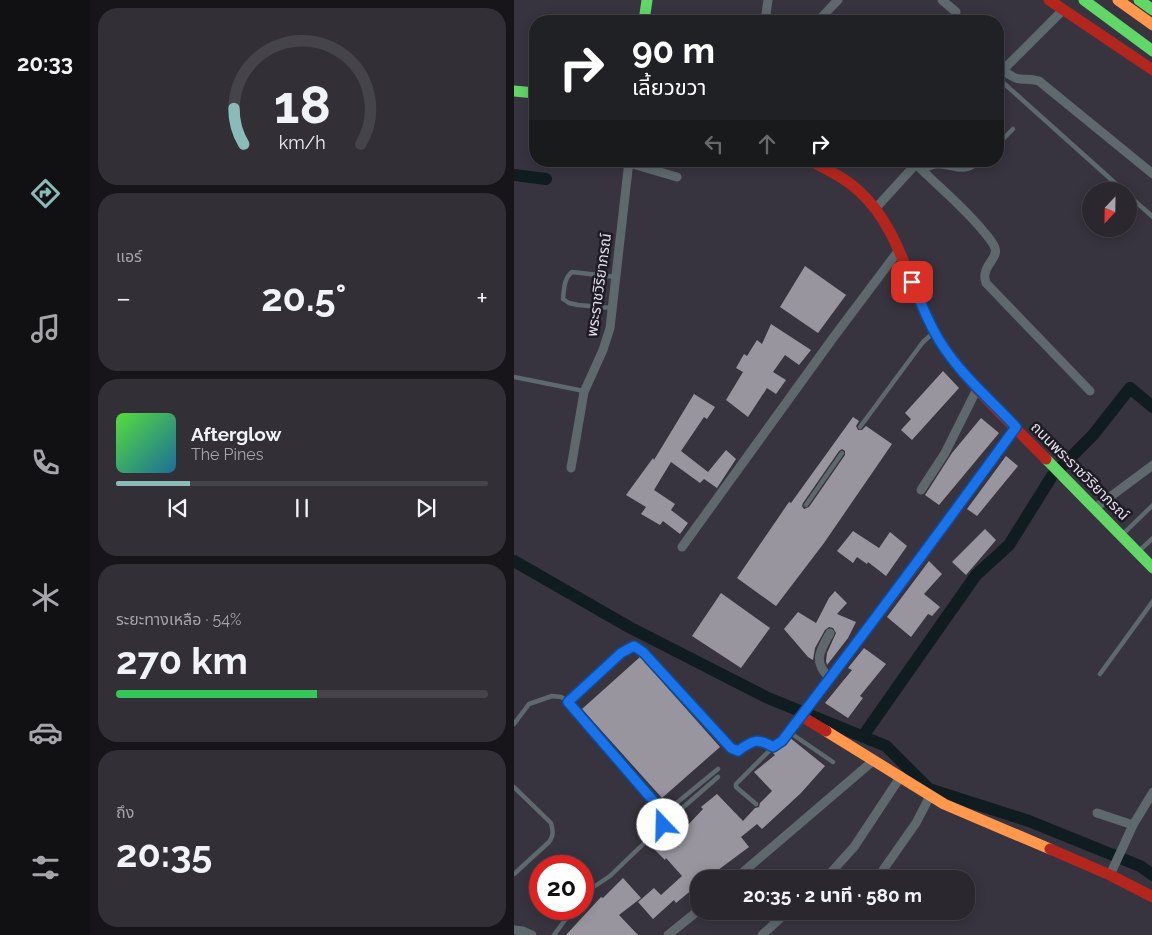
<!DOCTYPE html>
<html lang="th">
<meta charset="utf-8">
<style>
body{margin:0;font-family:Raleway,"Noto Sans Thai",sans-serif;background:#322f37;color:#f1f3f6;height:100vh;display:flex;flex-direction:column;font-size:19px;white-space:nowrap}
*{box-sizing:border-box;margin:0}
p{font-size:16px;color:#a5a5aa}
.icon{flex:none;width:28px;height:28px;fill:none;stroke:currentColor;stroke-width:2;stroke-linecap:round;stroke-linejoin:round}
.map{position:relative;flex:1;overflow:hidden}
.sheet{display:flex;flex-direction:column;gap:8px;padding:8px;background:#17151a;width:424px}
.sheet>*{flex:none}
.guide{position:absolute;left:15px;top:15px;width:475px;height:152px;border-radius:20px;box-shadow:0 2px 12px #0003,0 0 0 1px #46444b;background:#202124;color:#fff;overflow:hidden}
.needle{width:32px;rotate:202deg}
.controls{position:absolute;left:568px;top:182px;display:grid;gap:10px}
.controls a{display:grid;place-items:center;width:55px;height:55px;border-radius:50%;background:#2a272f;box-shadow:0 2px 12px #0003,0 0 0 1px #46444b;font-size:25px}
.speed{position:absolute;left:15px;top:855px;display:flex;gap:10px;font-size:25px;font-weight:700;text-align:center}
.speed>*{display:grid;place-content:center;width:65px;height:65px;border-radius:50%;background:#2a272f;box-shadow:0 2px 12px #0003,0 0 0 1px #46444b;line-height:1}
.speed .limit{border:8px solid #d22;background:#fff;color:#111}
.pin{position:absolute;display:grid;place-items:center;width:42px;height:42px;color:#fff;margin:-21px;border-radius:10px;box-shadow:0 2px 8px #0006}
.me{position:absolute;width:55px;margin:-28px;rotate:339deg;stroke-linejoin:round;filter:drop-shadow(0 0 4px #0008)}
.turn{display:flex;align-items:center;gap:18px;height:105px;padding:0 20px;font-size:22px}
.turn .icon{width:65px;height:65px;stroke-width:2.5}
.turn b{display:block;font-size:35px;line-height:42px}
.lanes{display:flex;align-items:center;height:48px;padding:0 20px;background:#0003;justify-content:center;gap:25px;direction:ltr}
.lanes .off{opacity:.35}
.big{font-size:38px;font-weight:700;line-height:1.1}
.sheet .widget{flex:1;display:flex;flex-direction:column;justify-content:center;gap:8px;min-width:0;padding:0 18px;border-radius:20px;background:#322f37}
.sheet .dial{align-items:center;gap:0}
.dial svg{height:130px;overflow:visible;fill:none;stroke:#46444b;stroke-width:7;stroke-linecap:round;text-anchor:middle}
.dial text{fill:#f1f3f6;stroke:none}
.song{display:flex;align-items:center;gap:15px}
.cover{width:60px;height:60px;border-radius:8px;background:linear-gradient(135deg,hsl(110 70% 55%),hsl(200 70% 35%))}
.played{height:5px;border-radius:2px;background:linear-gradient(90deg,#8bbbb9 20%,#46444b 20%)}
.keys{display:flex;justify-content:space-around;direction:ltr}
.heat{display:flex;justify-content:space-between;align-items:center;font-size:28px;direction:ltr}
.charge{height:8px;border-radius:4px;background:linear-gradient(90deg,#34c759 54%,#46444b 0)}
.trip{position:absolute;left:176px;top:870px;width:285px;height:50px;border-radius:20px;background:#2a272f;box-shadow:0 2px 12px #0003,0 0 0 1px #46444b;font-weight:700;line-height:50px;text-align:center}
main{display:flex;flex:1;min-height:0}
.dock{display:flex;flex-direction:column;width:90px;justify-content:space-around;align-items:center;background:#111013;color:#a5a5aa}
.dock .icon{width:35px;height:35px}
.dock .selected{color:#8bbbb9}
.dock b{font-size:22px;color:#f1f3f6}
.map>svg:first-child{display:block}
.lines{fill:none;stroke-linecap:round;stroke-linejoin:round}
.canal{stroke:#0f1c20;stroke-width:12}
.building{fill:#98959e;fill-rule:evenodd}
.lane{stroke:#5d696d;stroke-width:4.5}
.street{stroke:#5d696d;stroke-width:9}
.fast{stroke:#63d668;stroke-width:11}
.slow{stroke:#ff974d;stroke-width:11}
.jam{stroke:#b3261e;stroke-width:11}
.route-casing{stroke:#114b97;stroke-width:12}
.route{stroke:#1a73e8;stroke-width:9}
.labels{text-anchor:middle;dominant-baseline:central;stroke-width:5;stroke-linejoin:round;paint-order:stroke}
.street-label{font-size:15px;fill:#e2deea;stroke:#1d1a23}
</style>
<main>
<nav class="dock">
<b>20:33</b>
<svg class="icon selected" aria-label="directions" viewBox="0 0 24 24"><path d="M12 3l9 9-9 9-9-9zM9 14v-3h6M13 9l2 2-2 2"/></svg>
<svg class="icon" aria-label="music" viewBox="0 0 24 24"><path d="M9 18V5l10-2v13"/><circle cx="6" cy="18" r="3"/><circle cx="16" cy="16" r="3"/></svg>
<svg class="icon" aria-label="phone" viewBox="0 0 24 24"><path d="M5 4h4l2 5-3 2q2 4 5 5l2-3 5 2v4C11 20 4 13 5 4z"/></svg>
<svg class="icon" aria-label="climate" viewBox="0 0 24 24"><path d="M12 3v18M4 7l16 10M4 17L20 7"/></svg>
<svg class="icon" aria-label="car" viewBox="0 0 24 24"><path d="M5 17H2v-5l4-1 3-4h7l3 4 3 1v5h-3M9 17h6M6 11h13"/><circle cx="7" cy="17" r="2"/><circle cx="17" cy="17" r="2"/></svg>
<svg class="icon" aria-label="filters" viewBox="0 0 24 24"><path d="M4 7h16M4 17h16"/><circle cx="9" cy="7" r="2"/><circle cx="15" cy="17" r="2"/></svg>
</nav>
<section class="sheet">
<div class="widget dial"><svg viewBox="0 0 100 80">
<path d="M14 69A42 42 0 1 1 86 69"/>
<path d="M14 69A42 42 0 0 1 8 47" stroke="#8bbbb9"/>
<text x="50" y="56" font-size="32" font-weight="700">18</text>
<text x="50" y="72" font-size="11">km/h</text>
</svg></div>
<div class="widget"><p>แอร์</p>
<div class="heat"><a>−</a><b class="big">20.5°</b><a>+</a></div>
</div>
<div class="widget">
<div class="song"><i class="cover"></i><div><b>Afterglow</b><p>The Pines</p></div></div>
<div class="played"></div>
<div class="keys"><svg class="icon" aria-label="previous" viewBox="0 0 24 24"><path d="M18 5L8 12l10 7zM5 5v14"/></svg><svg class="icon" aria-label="pause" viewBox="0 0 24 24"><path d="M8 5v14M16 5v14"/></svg><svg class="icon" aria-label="next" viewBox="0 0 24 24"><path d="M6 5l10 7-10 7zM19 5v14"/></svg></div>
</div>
<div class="widget"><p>ระยะทางเหลือ · 54%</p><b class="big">270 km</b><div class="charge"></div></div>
<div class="widget"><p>ถึง</p><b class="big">20:35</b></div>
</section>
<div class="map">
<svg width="639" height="935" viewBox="0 0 639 935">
<rect width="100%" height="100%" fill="#38343f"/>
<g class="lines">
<g class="canal">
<path d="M0,175L32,179"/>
<path d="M0,561L115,627L254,698L372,746L415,789L515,821L626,866L639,875"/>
<path d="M349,736L462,575L495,545L538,476L579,435L616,388L639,407"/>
</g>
</g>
<g class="building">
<path d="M291,266L332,295L304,333L266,307Z"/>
<path d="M257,324L297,350L285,365L271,355L259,372L272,380L262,394L253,388L234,417L212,400L229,372L222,368L230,354L233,356L243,340L248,344Z"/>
<path d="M429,371L445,388L398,440L387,430L397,419L391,413Z"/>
<path d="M180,394L201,407L193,419L190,417L167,451L194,472L212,450L222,459L203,488L190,479L186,483L157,462L140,490L161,504L157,510L174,523L166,534L149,521L146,525L127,514L132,507L112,495L139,458L140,460Z"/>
<path d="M339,417L345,421L342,426L344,430H348L352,426L378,444L310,543L262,606L223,578L275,502L277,503ZM328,449L331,451V455L295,507L290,509L288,506L289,503L325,451Z"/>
<path d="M467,418L485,433L425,505L411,495L438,453Z"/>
<path d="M492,456L504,466L463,516L453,509Z"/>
<path d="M471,529L482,540L452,575L438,562Z"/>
<path d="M339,531L365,548L376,532L393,546L372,576L354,562L353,564L343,557L339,563L323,551Z"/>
<path d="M415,561L428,574L410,594L426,607L418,616L414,614L397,637L373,617Z"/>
<path d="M321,591L333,603L323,614L342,622L334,638L313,665L312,661L313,653L322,633L319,628L315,627L311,630L301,648L299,660L294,657L270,629L284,612L302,623L315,598Z"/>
<path d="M207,593L256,628L227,668L178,636Z"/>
<path d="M350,648L372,664L346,696L349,698L334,718L311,703L338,670L334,668Z"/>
<path d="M126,657L206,747L148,798L68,709Z"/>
<path d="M275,737L311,766L287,793L248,829L243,824L227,837L235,847L192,879H185V883L179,887L180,888L162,903L160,900L139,919L124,902L140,888L147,895L168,876L152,858L151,860L139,848L151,836L157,843L189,809L187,807L203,794L229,821L241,808L245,807L246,803L258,791L240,772L261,755L259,753Z"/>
<path d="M109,878L127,898L105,915L124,935H52L87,897L89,898Z"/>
</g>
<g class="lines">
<g class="lane">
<path d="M484,78L610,191"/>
<path d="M484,144L499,129"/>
<path d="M409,171C414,169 419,166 424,166C442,167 450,176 466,161"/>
<path d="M614,195L639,217"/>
<path d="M98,308L64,305L55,303L49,299C50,289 50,278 58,272L102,277"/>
<path d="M0,377L70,391"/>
<path d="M346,427L409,342L419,333"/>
<path d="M292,505L328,453"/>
<path d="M609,534L639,505"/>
<path d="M625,551L639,538"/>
<path d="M586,674L639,601"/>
<path d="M54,701L107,653L120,646L129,652L217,748L224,751C238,741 243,738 259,747L267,741L286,717"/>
<path d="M0,724L15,704L38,696L47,697L54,701L142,804L149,825L154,810L204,769"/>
<path d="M275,732L319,762"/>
<path d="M0,787L37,823C39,831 40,835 35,842L0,874"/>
<path d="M242,804L222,787V784L259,747"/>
<path d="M69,896L72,892L96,876L149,825L204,777"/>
<path d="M40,935L59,909"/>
</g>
<g class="street">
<path d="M428,0L442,12"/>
<path d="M251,21L254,0"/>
<path d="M304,21L324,0"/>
<path d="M489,70C508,85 507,76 525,81L639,174"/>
<path d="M484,75L549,10"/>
<path d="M399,161C422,185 449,206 470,232C474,237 479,242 481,248C485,259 466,266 472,283L576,391"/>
<path d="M115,163L163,177"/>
<path d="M361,209L402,164"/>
<path d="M57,468L70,392L89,350L96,328L115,161"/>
<path d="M407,490L431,453L464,387"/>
<path d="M581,508L639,465"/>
<path d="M168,547L319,338L385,250"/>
<path d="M316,678C298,662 306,651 316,633"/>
<path d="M583,813L619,825"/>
<path d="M369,870L402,823L416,796"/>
<path d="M596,875L619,825L639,792"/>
<path d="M221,879L360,760"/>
<path d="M311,879L340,847L387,776"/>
<path d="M0,930L9,931L18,935"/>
<path d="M154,935L185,910"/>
<path d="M248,935L274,911"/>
</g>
<g class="fast">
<path d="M570,0L639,51"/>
<path d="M625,0L639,10"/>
<path d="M130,21L133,0"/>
<path d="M0,91L21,93"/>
<path d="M532,459L639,568"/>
</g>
<g class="slow">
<path d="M604,0L639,25"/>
<path d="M312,731L430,804L536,849"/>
</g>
<g class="jam">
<path d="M535,0L639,70"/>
<path d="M297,161C314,170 331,178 345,191C389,231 395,293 426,341C454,385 496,422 532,459"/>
<path d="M312,731L287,716L400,567L502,427"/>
<path d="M536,849L596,875L639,897"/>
</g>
</g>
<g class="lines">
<g class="route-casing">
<path id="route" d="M149,825L142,804L54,702L107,653L120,646L129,652L217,748L224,751C238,741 243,737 259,747L268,741C347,638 425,533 502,427C474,397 439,368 420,331C412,316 405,299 398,282"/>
</g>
<use href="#route" class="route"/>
</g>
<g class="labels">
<g class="street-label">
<text transform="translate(85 285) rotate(-82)">พระราชวิริยาภรณ์</text>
<text transform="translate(566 471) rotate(45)">ถนนพระราชวิริยาภรณ์</text>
</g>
</g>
</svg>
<div class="controls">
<a><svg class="needle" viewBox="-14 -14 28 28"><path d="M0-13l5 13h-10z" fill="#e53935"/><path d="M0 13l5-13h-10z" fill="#a5a5aa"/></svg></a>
</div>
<div class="speed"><div class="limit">20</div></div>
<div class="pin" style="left:398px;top:282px;background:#d93025"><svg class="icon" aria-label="arrive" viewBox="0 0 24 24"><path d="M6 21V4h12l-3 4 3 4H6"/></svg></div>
<svg class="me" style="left:149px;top:825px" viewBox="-20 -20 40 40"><circle r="19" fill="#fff"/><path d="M0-13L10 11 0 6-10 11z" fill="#1a73e8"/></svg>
<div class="trip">20:35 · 2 นาที · 580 m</div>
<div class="guide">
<div class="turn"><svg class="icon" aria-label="right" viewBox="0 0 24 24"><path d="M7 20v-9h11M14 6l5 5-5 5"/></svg><div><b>90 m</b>เลี้ยวขวา</div></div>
<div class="lanes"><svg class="icon off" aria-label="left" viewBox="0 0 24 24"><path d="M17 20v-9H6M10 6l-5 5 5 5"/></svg><svg class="icon off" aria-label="ahead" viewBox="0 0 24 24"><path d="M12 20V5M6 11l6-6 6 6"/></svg><svg class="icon" aria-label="right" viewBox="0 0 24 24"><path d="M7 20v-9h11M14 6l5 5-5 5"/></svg></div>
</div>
</div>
</main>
